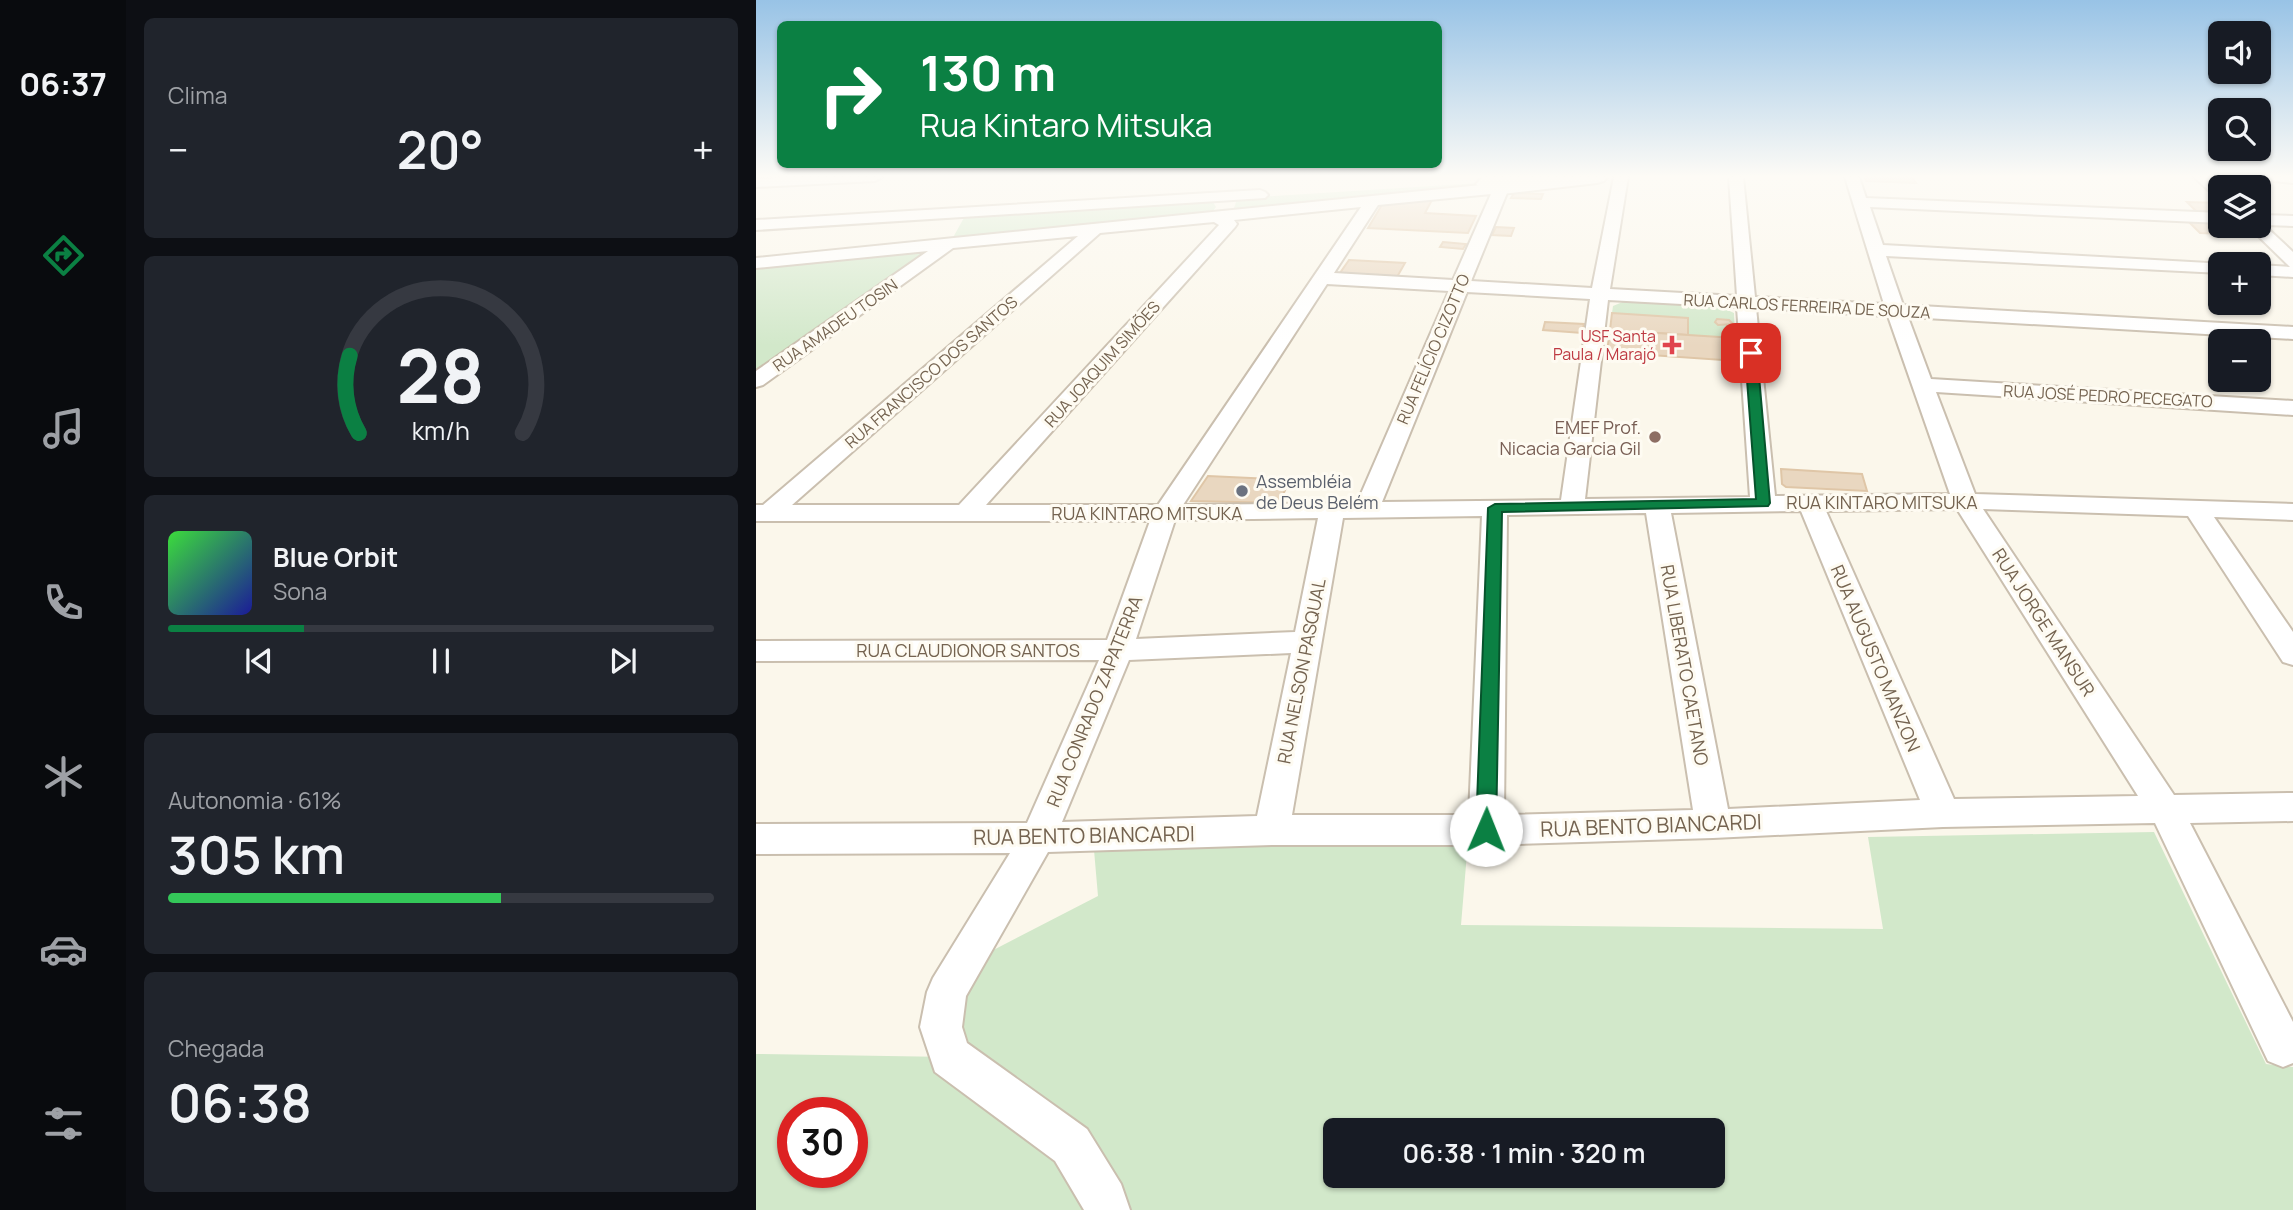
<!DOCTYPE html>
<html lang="pt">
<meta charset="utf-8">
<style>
body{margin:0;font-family:Manrope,sans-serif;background:#20242c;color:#f1f3f6;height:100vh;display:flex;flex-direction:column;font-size:26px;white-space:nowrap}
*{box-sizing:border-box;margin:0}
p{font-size:23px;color:#9ea1a6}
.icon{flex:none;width:38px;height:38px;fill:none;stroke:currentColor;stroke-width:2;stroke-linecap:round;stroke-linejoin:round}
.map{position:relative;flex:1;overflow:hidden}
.side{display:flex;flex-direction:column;gap:18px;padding:18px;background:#0d0f14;width:630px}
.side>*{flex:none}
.top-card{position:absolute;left:21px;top:21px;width:665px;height:147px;border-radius:10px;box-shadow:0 2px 5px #0004;background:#0b8043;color:#fff;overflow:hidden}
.tools{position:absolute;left:1452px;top:21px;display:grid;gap:14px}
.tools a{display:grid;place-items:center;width:63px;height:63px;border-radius:10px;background:#171b24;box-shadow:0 2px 5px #0004;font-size:35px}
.speed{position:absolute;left:21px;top:1097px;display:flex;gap:14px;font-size:35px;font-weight:700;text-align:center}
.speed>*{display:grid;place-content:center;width:91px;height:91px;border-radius:50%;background:#171b24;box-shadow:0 2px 5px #0004;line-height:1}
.speed .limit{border:10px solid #d22;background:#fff;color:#111}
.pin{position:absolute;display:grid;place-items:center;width:60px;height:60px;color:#fff;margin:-30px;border-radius:14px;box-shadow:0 4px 10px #0006}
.me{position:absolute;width:77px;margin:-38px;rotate:1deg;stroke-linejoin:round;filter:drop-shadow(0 0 5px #0008)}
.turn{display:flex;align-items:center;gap:24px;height:147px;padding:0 28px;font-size:32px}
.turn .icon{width:91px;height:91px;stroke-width:2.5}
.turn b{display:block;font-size:49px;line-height:60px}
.big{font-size:52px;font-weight:600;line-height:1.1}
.side .card{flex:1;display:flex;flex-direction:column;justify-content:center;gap:10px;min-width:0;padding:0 24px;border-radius:10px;background:#20242c}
.side .dial{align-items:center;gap:0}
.dial svg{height:182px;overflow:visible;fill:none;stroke:#363941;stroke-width:7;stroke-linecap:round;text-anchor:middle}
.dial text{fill:#f1f3f6;stroke:none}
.song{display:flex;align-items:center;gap:21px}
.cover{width:84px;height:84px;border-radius:10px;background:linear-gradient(135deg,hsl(120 70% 55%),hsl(240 70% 35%))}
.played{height:7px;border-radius:4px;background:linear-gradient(90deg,#0b8043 25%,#363941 25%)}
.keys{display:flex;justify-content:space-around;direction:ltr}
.heat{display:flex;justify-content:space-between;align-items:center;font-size:38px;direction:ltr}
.charge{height:10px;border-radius:5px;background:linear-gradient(90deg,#34c759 61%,#363941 0)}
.trip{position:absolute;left:567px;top:1118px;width:402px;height:70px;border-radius:10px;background:#171b24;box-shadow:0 2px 5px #0004;font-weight:600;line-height:70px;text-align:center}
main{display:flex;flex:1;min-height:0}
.tab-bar{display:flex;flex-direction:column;width:126px;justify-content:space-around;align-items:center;background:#090b0e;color:#9ea1a6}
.tab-bar .icon{width:49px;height:49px}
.tab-bar .on{color:#0b8043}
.tab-bar b{font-size:32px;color:#f1f3f6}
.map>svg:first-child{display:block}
.green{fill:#d2e8ca;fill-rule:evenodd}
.building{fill:#e9d7c0;stroke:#dfc6a7;stroke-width:2}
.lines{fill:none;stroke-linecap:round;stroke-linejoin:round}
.street-casing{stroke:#cabfaf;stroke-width:4}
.secondary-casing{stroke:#cbbeab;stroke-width:4}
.street{fill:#fff;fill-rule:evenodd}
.secondary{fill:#fff;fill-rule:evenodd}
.route{fill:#0b8043;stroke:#07532c;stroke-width:2}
.health-dot{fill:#e0444e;stroke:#fefbf2;stroke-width:2.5}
.education-dot{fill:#8d6e63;stroke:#fefbf2;stroke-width:2.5}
.worship-dot{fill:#6b7280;stroke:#fefbf2;stroke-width:2.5}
.labels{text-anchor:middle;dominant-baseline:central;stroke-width:6;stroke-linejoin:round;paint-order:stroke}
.far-street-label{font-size:16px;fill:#746350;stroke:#fefbf2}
.far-health-label{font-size:16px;fill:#be3a42;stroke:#fefbf2;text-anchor:end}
.education-label{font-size:18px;fill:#785e54;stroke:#fefbf2;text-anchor:end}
.worship-label{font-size:18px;fill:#5b616d;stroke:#fefbf2;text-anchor:start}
.street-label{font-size:18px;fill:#746350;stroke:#fefbf2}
.near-street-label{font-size:21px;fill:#746350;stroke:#fefbf2}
</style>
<main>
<nav class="tab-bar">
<b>06:37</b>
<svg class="icon on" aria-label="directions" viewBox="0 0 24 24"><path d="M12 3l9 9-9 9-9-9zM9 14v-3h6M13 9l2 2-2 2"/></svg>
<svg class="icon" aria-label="music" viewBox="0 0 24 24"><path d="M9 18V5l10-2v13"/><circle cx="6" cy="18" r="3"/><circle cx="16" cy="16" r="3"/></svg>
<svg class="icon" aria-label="phone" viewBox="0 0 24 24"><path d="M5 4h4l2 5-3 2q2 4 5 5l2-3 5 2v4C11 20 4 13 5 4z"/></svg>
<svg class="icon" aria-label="climate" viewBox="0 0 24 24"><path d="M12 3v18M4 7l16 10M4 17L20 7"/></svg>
<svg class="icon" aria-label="car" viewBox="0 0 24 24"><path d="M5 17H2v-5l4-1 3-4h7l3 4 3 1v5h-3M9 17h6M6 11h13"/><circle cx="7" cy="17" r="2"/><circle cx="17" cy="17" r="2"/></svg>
<svg class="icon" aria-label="filters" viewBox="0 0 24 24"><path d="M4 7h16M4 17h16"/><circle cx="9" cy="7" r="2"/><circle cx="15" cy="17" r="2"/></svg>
</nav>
<section class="side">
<div class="card"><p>Clima</p>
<div class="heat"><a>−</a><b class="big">20°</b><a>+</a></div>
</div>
<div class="card dial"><svg viewBox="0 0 100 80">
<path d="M14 69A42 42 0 1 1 86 69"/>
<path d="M14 69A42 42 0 0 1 10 35" stroke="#0b8043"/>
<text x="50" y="56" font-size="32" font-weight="700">28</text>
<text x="50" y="72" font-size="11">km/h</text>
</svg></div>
<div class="card">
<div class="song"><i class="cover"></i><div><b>Blue Orbit</b><p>Sona</p></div></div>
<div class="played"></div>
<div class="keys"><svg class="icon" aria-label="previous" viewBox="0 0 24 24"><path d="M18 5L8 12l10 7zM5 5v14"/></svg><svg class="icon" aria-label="pause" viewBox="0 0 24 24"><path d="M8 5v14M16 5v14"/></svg><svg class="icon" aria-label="next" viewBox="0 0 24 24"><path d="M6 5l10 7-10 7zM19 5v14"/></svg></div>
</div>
<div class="card"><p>Autonomia · 61%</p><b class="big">305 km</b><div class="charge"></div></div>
<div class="card"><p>Chegada</p><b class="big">06:38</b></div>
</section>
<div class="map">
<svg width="1537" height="1210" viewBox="0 0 1537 1210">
<rect width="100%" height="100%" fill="#fbf7eb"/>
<g class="green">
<path d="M723,183L727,187L477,211L481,199L485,198Z"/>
<path d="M449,201L457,202L460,207L457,211L195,241L209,216Z"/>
<path d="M180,250L0,377V269Z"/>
<path d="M869,301L965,307L978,313L979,338L932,335V318L856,313L857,306Z"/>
<path d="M1398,832L1510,1064L1537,1067V1210H0V1054L194,1057L203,1052L195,1022L222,958L342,896L338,850L712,841L705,925L1127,929L1112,837ZM37,1113H96V1172H37ZM579,1130H957V1176H579Z"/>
</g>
<g class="building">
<path d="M1109,177H1156L1160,183L1110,181Z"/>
<path d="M758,193L787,194L785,199L755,198Z"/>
<path d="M677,198L669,213L720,216L712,233L612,228L627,203Z"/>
<path d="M1431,202L1465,203V214H1443Z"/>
<path d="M1431,220L1452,221L1466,234L1444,233Z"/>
<path d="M1453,221L1465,222V226H1489L1499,233L1465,232Z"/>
<path d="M740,227L758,228L755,236L736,235Z"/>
<path d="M687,242L710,244L707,249L684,247Z"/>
<path d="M593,260L649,263L641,277L584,273Z"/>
<path d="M856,313L932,318V335L854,330Z"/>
<path d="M961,319L973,320L977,324L962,325L959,322Z"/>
<path d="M789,322L828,324L826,333L787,330Z"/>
<path d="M854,330L979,338L981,361L851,352Z"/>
<path d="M1025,469L1106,474L1111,491L1030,487L1026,484Z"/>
<path d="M452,476L534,480L523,503L435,501Z"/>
</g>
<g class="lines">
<g class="street-casing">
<g id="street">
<path d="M38,177H126L119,181L0,187V179Z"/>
<path d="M858,177H872L854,289L981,296L973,177H987L999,297L1128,304L1089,177H1103L1110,198L1465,213V223L1114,207L1127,245L1471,264H1465V273L1130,256L1147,305L1537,327V339L1152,317L1175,379L1537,401V415L1180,392L1219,494L1537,504V520L1458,517L1537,632V665L1527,662L1432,516L1227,509L1418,795L1537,793V821L1434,823L1537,1022V1063L1527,1067L1512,1061L1399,823L1187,827L957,838L730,845H516L292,852L210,996L206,1027L211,1043L331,1129L365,1184L374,1210H328L299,1161L179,1072L164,1027L171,992L177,978L254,853L0,854V824L271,823L343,660L0,661V641L351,640L394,521H0V505H7L322,236L197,248L7,385L0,387V371L172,251L0,268V258L745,183L753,188L715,281L836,288ZM735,194L697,280L578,273L622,205ZM605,207L402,505H230L479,227L481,224L478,220ZM458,222L463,225L203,505H36L344,233ZM571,284L693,291L601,503L427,505ZM711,292L834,299L805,500L626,502ZM852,300L981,307L994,497L829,499ZM1000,308L1132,316L1194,494L1019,496ZM1201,509L1382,796L1198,799L1070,511ZM1045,511L1164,800L972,809L915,513ZM890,513L937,810L748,815L751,515ZM726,516L713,815H536L587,518ZM562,518L539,632L380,639L419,520ZM535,653L501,816L306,822L373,660Z"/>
<path d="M1438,177H1454L1466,187L1465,199L1460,197Z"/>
<path d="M504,190L509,192L512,195L509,198L0,230V220Z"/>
<path d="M1503,215L1537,216V226L1508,225L1537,252V277L1503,275V265L1534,267L1492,226H1503Z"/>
</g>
</g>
<g class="secondary-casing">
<g id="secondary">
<path d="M727,177H851L848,181L841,183L737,195L730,193L720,184Z"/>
<path d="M1515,177H1537V183L1518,181Z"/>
</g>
</g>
<use href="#street" class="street"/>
<use href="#secondary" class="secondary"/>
</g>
<linearGradient id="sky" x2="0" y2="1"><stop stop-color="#98c3e6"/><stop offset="0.51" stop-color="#fdfbf6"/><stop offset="1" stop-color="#fdfbf6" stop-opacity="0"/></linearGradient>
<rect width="1537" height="346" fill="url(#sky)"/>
<path class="route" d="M995,350L1001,353L1014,503L1012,506L746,512L740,830L737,836L730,839L723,836L720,830L732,508L739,504L1000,499L989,353Z"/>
<path class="health-dot" d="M912.5 334.5h7v7h7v7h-7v7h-7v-7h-7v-7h7z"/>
<circle class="education-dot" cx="899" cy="437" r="7"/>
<circle class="worship-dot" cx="486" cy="491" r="7"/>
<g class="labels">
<g class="far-street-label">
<text transform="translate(1051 306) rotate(3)">RUA CARLOS FERREIRA DE SOUZA</text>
<text transform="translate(79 325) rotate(-35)">RUA AMADEU TOSIN</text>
<text transform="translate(677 349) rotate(-67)">RUA FELÍCIO CIZOTTO</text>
<text transform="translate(346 364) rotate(-48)">RUA JOAQUIM SIMÕES</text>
<text transform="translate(175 372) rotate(-41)">RUA FRANCISCO DOS SANTOS</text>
<text transform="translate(1352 396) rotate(3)">RUA JOSÉ PEDRO PECEGATO</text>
</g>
<g class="far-health-label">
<text x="900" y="336">USF Santa<tspan x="900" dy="18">Paula / Marajó</tspan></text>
</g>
<g class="education-label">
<text x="885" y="427">EMEF Prof.<tspan x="885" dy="21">Nicacia Garcia Gil</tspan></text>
</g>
<g class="worship-label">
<text x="500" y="481">Assembléia<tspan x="500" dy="21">de Deus Belém</tspan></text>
</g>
<g class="street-label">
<text x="1126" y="502">RUA KINTARO MITSUKA</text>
<text x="391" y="513">RUA KINTARO MITSUKA</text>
<text transform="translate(1288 622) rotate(57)">RUA JORGE MANSUR</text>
<text x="212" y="650">RUA CLAUDIONOR SANTOS</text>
<text transform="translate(1120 658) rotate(67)">RUA AUGUSTO MANZON</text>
<text transform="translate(929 665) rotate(80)">RUA LIBERATO CAETANO</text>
<text transform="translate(545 671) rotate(-79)">RUA NELSON PASQUAL</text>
<text transform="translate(338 701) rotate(-68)">RUA CONRADO ZAPATERRA</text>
</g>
<g class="near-street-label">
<text transform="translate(895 825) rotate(-2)">RUA BENTO BIANCARDI</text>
<text transform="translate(328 835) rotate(-1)">RUA BENTO BIANCARDI</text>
</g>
</g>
</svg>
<div class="tools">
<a><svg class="icon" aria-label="sound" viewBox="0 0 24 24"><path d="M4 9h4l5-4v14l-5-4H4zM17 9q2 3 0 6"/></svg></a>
<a><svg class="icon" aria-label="search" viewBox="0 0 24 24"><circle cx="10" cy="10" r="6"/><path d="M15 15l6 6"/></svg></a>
<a><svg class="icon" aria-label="layers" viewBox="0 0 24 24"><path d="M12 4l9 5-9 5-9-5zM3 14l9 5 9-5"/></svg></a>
<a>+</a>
<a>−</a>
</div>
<div class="speed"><div class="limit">30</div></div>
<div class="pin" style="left:995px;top:353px;background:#d93025"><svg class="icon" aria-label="arrive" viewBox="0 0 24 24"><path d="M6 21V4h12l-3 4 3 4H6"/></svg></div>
<svg class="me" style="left:730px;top:830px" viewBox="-20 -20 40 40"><circle r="19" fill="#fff"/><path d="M0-13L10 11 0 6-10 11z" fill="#0b8043"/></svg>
<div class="trip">06:38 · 1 min · 320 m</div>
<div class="top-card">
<div class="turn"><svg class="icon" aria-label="right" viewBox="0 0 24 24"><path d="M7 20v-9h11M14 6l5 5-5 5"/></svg><div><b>130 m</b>Rua Kintaro Mitsuka</div></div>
</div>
</div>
</main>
